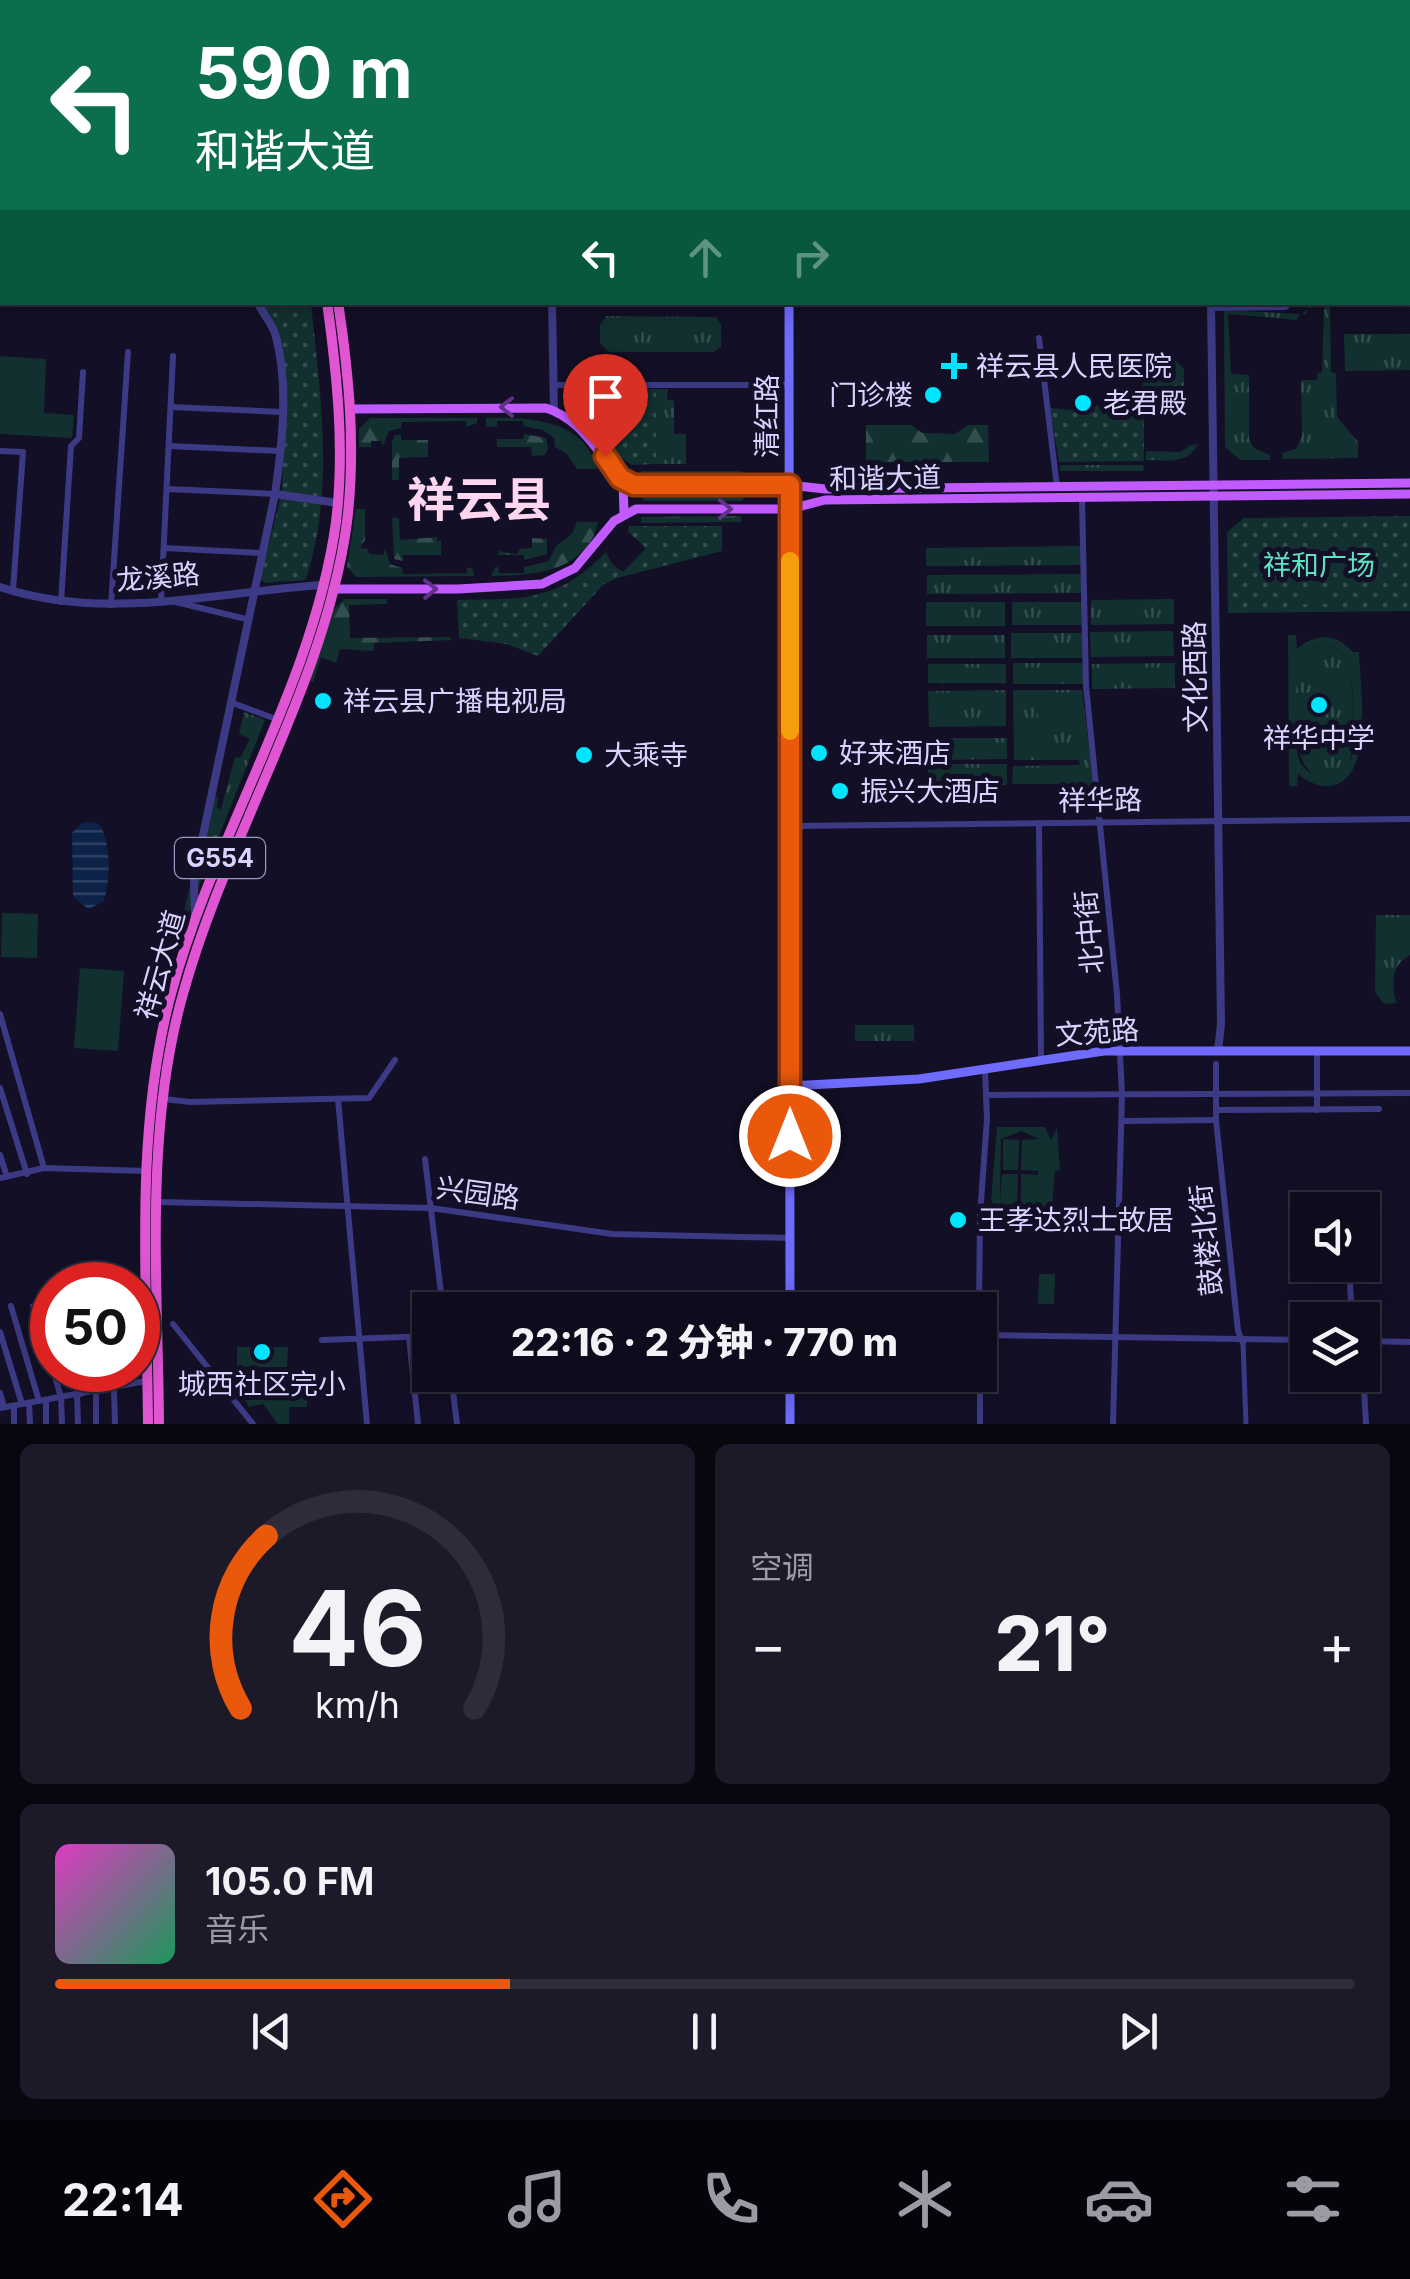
<!DOCTYPE html>
<html lang="zh">
<meta charset="utf-8">
<style>
body{margin:0;font-family:Inter,"Noto Sans SC",sans-serif;background:#1c1929;color:#f1f3f6;height:100vh;display:flex;flex-direction:column;font-size:38px;white-space:nowrap}
*{box-sizing:border-box;margin:0}
p{font-size:32px;color:#9b9ba3}
.icon{flex:none;width:55px;height:55px;fill:none;stroke:currentColor;stroke-width:2;stroke-linecap:round;stroke-linejoin:round}
.map{position:relative;height:1424px;overflow:hidden}
.details{display:flex;flex-direction:column;gap:20px;padding:20px;background:#08060f;flex:1}
.details>*{flex:none}
.hud{position:absolute;left:0px;top:0px;width:1410px;height:305px;box-shadow:0 5px 25px #0003,0 0 0 2px #2e2b3b;background:#0b6e4f;color:#fff;overflow:hidden}
.tools{position:absolute;left:1290px;top:1192px;display:grid;gap:20px}
.tools a{display:grid;place-items:center;width:90px;height:90px;border-radius:0px;background:#0e0b1c;box-shadow:0 5px 25px #0003,0 0 0 2px #2e2b3b;font-size:50px}
.speed{position:absolute;left:30px;top:1262px;display:flex;gap:20px;font-size:50px;font-weight:700;text-align:center}
.speed>*{display:grid;place-content:center;width:130px;height:130px;border-radius:50%;background:#0e0b1c;box-shadow:0 5px 25px #0003,0 0 0 2px #2e2b3b;line-height:1}
.speed .limit{border:15px solid #d22;background:#fff;color:#111}
.pin{position:absolute;display:grid;place-items:center;width:85px;height:85px;color:#fff;margin:-102px -42px;border-radius:50% 50% 50% 0;rotate:-45deg;box-shadow:0 0 10px #0007}
.pin .icon{rotate:45deg}
.me{position:absolute;width:110px;margin:-55px;rotate:0deg;stroke-linejoin:round;filter:drop-shadow(0 0 8px #0008)}
.turn{display:flex;align-items:center;gap:35px;height:210px;padding:0 30px;font-size:45px}
.turn .icon{width:130px;height:130px;stroke-width:2.5}
.turn b{display:block;font-size:70px;line-height:85px}
.lanes{display:flex;align-items:center;height:95px;padding:0 30px;background:#0003;justify-content:center;gap:50px;direction:ltr}
.lanes .off{opacity:.35}
.big{font-size:75px;font-weight:800;line-height:1.1}
.details .tile{flex:1;display:flex;flex-direction:column;justify-content:center;gap:15px;min-width:0;padding:0 35px;border-radius:15px;background:#1c1929}
.details .dial{align-items:center;gap:0}
.dial svg{height:260px;overflow:visible;fill:none;stroke:#2e2b3b;stroke-width:7;stroke-linecap:round;text-anchor:middle}
.dial text{fill:#f1f3f6;stroke:none}
.song{display:flex;align-items:center;gap:30px}
.cover{width:120px;height:120px;border-radius:15px;background:linear-gradient(135deg,hsl(310 70% 55%),hsl(150 70% 35%))}
.played{height:10px;border-radius:5px;background:linear-gradient(90deg,#ea580c 35%,#2e2b3b 35%)}
.keys{display:flex;justify-content:space-around;direction:ltr}
.heat{display:flex;justify-content:space-between;align-items:center;font-size:55px;direction:ltr}
.details .tiles{flex:1;display:grid;gap:20px;grid-template-columns:1fr 1fr}
.tile:last-child{grid-column:span 2}
.trip{position:absolute;left:412px;top:1292px;width:585px;height:100px;border-radius:0px;background:#0e0b1c;box-shadow:0 5px 25px #0003,0 0 0 2px #2e2b3b;font-weight:800;line-height:100px;text-align:center}
.dock{display:flex;height:160px;justify-content:space-around;align-items:center;background:#06040b;color:#9b9ba3}
.dock .icon{width:70px;height:70px}
.dock .on{color:#ea580c}
.dock b{font-size:45px;color:#f1f3f6}
.map>svg:first-child{display:block}
.grass{fill:url(#grass-tufts)}
.forest{fill:url(#forest-firs)}
.park{fill:url(#park-dots)}
.pitch{fill:#12302f;fill-rule:evenodd}
.water{fill:url(#water-rules)}
.lines{fill:none;stroke-linecap:round;stroke-linejoin:round}
.pedestrian{stroke:#3d3a85;stroke-width:5}
.minor{stroke:#3d3a85;stroke-width:6}
.tertiary{stroke:#3d3a85;stroke-width:8}
.secondary{stroke:#6f6bff;stroke-width:9}
.primary{stroke:#c25bff;stroke-width:9}
.trunk{stroke:#e055d1;stroke-width:10}
.oneway{stroke:#623188}
.route-casing{stroke:#983908;stroke-width:25}
.route{stroke:#ea580c;stroke-width:18}
.slow{stroke:#f59e0b;stroke-width:18}
.poi-dot{fill:#00e5ff;stroke:#130f26;stroke-width:4}
.labels{text-anchor:middle;dominant-baseline:central;stroke-width:10;stroke-linejoin:round;paint-order:stroke}
.shield{fill:#130f26;stroke:#9e99be;stroke-width:2.5}
.shield-label{font-size:25px;font-weight:bold;fill:#d9d4ff}
.poi-label{font-size:28px;fill:#d9d4ff;stroke:#130f26;text-anchor:start}
.street-label{font-size:28px;fill:#d9d4ff;stroke:#130f26}
.park-label{font-size:28px;fill:#5fe0c0;stroke:#130f26}
.town-label{font-size:48px;font-weight:bold;fill:#ffd6f0;stroke:#130f26}
</style>
<div class="map">
<svg width="1410" height="1424" viewBox="0 0 1410 1424">
<defs>
<pattern id="grass-tufts" width="24" height="20" patternUnits="userSpaceOnUse" patternTransform="scale(2.5)"><rect width="24" height="20" fill="#12302f"/><path d="M3 7l-1-3M5 7V3M7 7l1-3M15 17l-1-3M17 17v-4M19 17l1-3" fill="none" stroke="#344d4e"/></pattern>
<pattern id="forest-firs" width="22" height="20" patternUnits="userSpaceOnUse" patternTransform="scale(2.5)"><rect width="22" height="20" fill="#12302f"/><path d="M5 1l3.5 6h-7zM16 11l3.5 6h-7z" fill="#344d4e"/></pattern>
<pattern id="park-dots" width="8" height="8" patternUnits="userSpaceOnUse" patternTransform="scale(2.5)"><rect width="8" height="8" fill="#12302f"/><path d="M2 2h.1M6 6h.1" fill="none" stroke="#344d4e" stroke-width="1.8" stroke-linecap="round"/></pattern>
<pattern id="water-rules" width="6" height="5" patternUnits="userSpaceOnUse" patternTransform="scale(2.5)"><rect width="6" height="5" fill="#0c2248"/><path d="M0 2.5h6" fill="none" stroke="#2f4163"/></pattern>
</defs>
<rect width="100%" height="100%" fill="#130f26"/>
<g class="grass">
<path d="M1313,303H1330L1331,372L1336,373L1337,417L1358,442V458L1282,459V453L1296,449L1302,436L1301,380H1317L1318,373L1322,372L1324,307L1307,308V314H1302Z"/>
<path d="M1224,310L1300,314L1297,320L1228,314L1231,374L1249,375V439L1254,448L1270,455V460H1240L1225,447Z"/>
<path d="M606,316L716,317L721,324V347L714,352H609L600,343V325Z"/>
<path d="M1344,334H1410V370L1345,371Z"/>
<path d="M1143,361H1176L1184,369V387L1143,386Z"/>
<path d="M656,389H668L667,400H674V434H686V464H656Z"/>
<path d="M1198,444C1188,465 1166,460 1146,460V451L1180,452L1191,445Z"/>
<path d="M1060,465H1144L1143,471H1060Z"/>
<path d="M1082,546V565L926,566V548Z"/>
<path d="M1081,574L1082,593L927,594V575Z"/>
<path d="M1174,599V624L1091,625V600Z"/>
<rect x="926" y="602" width="79" height="24"/>
<rect x="1012" y="602" width="72" height="23"/>
<path d="M1173,631L1174,656L1091,657L1090,632Z"/>
<rect x="1011" y="633" width="72" height="25"/>
<rect x="927" y="635" width="78" height="23"/>
<path d="M1321,645C1332,646 1341,649 1347,659C1354,670 1356,754 1348,765C1342,773 1331,778 1321,777C1287,771 1295,692 1298,665L1304,654Z"/>
<rect x="1013" y="663" width="71" height="21"/>
<path d="M1175,663V688L1092,689V664Z"/>
<rect x="928" y="664" width="78" height="19"/>
<path d="M1006,690V726L929,727L928,691Z"/>
<path d="M1013,690H1082L1094,787L1079,788L1078,784H1012L1013,766L1080,765L1079,760H1014Z"/>
<path d="M244,712L265,720L186,919L182,921L210,796L218,797L217,808L221,809L235,757L240,758L250,739L239,734Z"/>
<path d="M928,738H1007V759L928,760Z"/>
<path d="M928,764H1007V785L928,786Z"/>
<path d="M1376,915H1410V955C1390,966 1392,983 1396,1003L1384,1004L1375,992Z"/>
<rect x="855" y="1025" width="59" height="16"/>
</g>
<g class="forest">
<path d="M370,418H477V423L466,427V421L402,422L401,428L389,431L383,446L381,441H371V447H359V429Z"/>
<path d="M486,418C527,417 586,419 597,469H577L567,454L555,447L554,438L543,430L523,426V421H497V426L486,427Z"/>
<path d="M866,425H911L922,433L955,434L968,425H988L989,462H866Z"/>
<path d="M524,434L546,438L548,449L545,455L532,456L531,447H497V439H523Z"/>
<path d="M401,435V440H428V457L399,458V480H392V441L395,435Z"/>
<rect x="641" y="471" width="101" height="6"/>
<path d="M645,492H742L745,496L742,501H645L641,497Z"/>
<path d="M356,509H365V540L360,548L368,549L369,554L383,555L385,549L390,564L402,568L403,574L467,573V567L473,569L474,576L356,577L347,567Z"/>
<path d="M741,516V522L641,523V517Z"/>
<path d="M399,518L400,540L437,537V541H441V555H403V561L394,559L392,518Z"/>
<path d="M577,522H598C588,572 531,576 491,576L495,567H498L499,573H524V567L549,561L556,546L572,534Z"/>
<path d="M532,538L547,539V554L524,560V555H498V551L517,554L520,549L532,548Z"/>
<path d="M344,599H387V604L349,605L350,638L451,637V640L374,643V651L340,649L336,663L321,657L313,682L303,678L329,614Z"/>
</g>
<g class="park">
<path d="M262,303H311C320,395 335,485 307,576L305,580L265,583L260,579L282,492L285,402L279,332Z"/>
<path d="M566,389H656V464L632,465L617,455L601,430L572,408L566,401Z"/>
<path d="M1095,406H1144V461L1059,462L1050,408L1094,412Z"/>
<path d="M1410,516V611L1228,613L1227,532L1244,518Z"/>
<path d="M629,526H722V551L617,578L604,584L538,656L507,644L459,638L457,600C521,599 559,602 606,552L612,564L623,572L646,548L628,532Z"/>
</g>
<g class="pitch">
<path d="M0,356L46,359L44,413L74,415L72,438L0,434Z"/>
<path d="M1320,541H1335V571H1321Z"/>
<path d="M1342,541H1356L1357,571H1342Z"/>
<rect x="1302" y="588" width="27" height="16"/>
<path d="M1288,635H1296L1297,649C1316,633 1336,633 1353,652H1359C1360,685 1374,773 1335,785C1321,789 1308,782 1298,774L1297,786H1289ZM1318,646C1329,645 1339,647 1346,657C1354,668 1356,745 1351,759C1347,770 1337,775 1326,777C1315,776 1306,773 1300,762C1292,744 1296,686 1298,665L1304,654Z"/>
<path d="M1038,697H1055V728L1038,727Z"/>
<path d="M2,913L38,914L37,958L1,957Z"/>
<path d="M80,968L124,971L118,1051L74,1048Z"/>
<path d="M997,1127H1045L1051,1140L1057,1128L1060,1170L1055,1171L1052,1206C1032,1221 1011,1219 991,1201ZM1021,1131L1039,1139L1022,1140L1021,1170L1038,1171V1175L1021,1174V1205L1036,1206C1024,1214 1012,1213 1001,1205H1017L1018,1174H1002L1000,1204L1001,1139Z"/>
<path d="M1003,1139L1019,1140L1018,1170H1003Z"/>
<path d="M1039,1274H1055L1054,1304H1038Z"/>
<path d="M237,1347H288L287,1367H237Z"/>
<path d="M237,1388H308L307,1407H289V1424H278L263,1404L249,1407Z"/>
</g>
<path class="water" d="M91,822L99,824C111,840 111,884 103,902L88,909L73,896L72,833L82,823Z"/>
<g class="lines">
<path class="pedestrian" d="M1243,1343L1246,1424"/>
<g class="minor">
<path d="M1143,0L1145,2"/>
<path d="M1391,0L1392,2"/>
<path d="M1355,2L1357,0"/>
<path d="M1408,17H1410"/>
<path d="M1211,308L1286,307L1290,302"/>
<path d="M1039,338L1057,487"/>
<path d="M554,385H789"/>
<path d="M171,407L282,412"/>
<path d="M169,446L281,451"/>
<path d="M0,451L23,452L13,590"/>
<path d="M167,489L275,494"/>
<path d="M1082,498L1086,686L1117,994L1122,1094L1113,1424"/>
<path d="M164,548L261,553"/>
<path d="M161,601L173,356"/>
<path d="M61,602L71,446L79,438L83,372"/>
<path d="M176,602L246,619"/>
<path d="M111,605L128,352"/>
<path d="M230,702L276,719"/>
<path d="M1039,823L1041,1059"/>
<path d="M790,826L1410,819"/>
<path d="M0,1014L44,1168"/>
<path d="M1317,1051V1110"/>
<path d="M1216,1064V1120L1238,1331L1243,1343"/>
<path d="M0,1088L27,1174"/>
<path d="M986,1095L1410,1093"/>
<path d="M164,1099L190,1102L369,1098L395,1060"/>
<path d="M338,1099L367,1424"/>
<path d="M1216,1110L1379,1109"/>
<path d="M1123,1121L1216,1120"/>
<path d="M0,1155L7,1177"/>
<path d="M425,1159L443,1310"/>
<path d="M0,1178L44,1168L147,1171"/>
<path d="M158,1202L431,1208L612,1234L790,1238"/>
<path d="M1347,1209V1210"/>
<path d="M1349,1265L1352,1320"/>
<path d="M51,1300L52,1305"/>
<path d="M11,1306L39,1401"/>
<path d="M33,1306L52,1369"/>
<path d="M979,1310L980,1215L987,1119L985,1069"/>
<path d="M173,1324L253,1424"/>
<path d="M0,1332L22,1404"/>
<path d="M980,1335L1308,1340"/>
<path d="M409,1337L418,1424"/>
<path d="M322,1340L430,1336"/>
<path d="M1362,1341L1410,1342"/>
<path d="M1362,1353L1366,1424"/>
<path d="M53,1370L61,1397L62,1424"/>
<path d="M73,1370L81,1394"/>
<path d="M451,1375L457,1424"/>
<path d="M980,1375V1424"/>
<path d="M114,1389L115,1424"/>
<path d="M96,1392V1424"/>
<path d="M0,1393L4,1407"/>
<path d="M77,1395L78,1424"/>
<path d="M46,1400V1424"/>
<path d="M29,1403L30,1424"/>
<path d="M14,1406V1424"/>
<path d="M0,1408L146,1381"/>
</g>
<g class="tertiary">
<path d="M151,0L152,2"/>
<path d="M547,0V2"/>
<path d="M1408,57H1410"/>
<path d="M552,302L554,411"/>
<path d="M1211,302L1221,1024L1218,1051"/>
<path d="M275,494L338,503"/>
<path d="M0,587C104,622 216,592 322,585"/>
<path d="M195,920L194,878L275,494C282,445 289,386 276,337C273,324 263,314 257,302"/>
</g>
<g class="secondary">
<path d="M789,0V2"/>
<path d="M789,302L790,1310"/>
<path d="M790,1086L919,1079L1104,1051H1410"/>
<path d="M790,1375V1424"/>
</g>
<g class="primary">
<path d="M350,409L546,408C596,424 604,481 642,486L789,485L825,489L1410,483"/>
<path d="M623,481L624,513"/>
<path d="M333,589H458L542,584L575,568L614,521L636,509H790L825,500L1410,494"/>
</g>
<g class="trunk">
<path d="M284,0L285,2"/>
<path d="M295,0L296,2"/>
<path d="M148,1424C147,1283 134,1132 171,994C214,835 314,684 336,522C345,448 337,375 327,302"/>
<path d="M159,1424C158,1283 144,1131 183,994C226,837 326,682 347,522C356,448 349,375 338,302"/>
</g>
</g>
<defs><path id="oneway-chevron" d="M-2-3.5L2.5 0L-2 3.5" fill="none" stroke-width="1.6" stroke-linecap="round" stroke-linejoin="round" transform="scale(2.5)"/></defs>
<g class="oneway">
<use href="#oneway-chevron" transform="translate(507 407) rotate(180)"/>
<use href="#oneway-chevron" transform="translate(725 509)"/>
<use href="#oneway-chevron" transform="translate(430 589) rotate(-1)"/>
</g>
<g class="lines">
<g class="route-casing">
<path id="route" d="M605,456L620,478L634,485H790V1136"/>
</g>
<use href="#route" class="route"/>
<path class="slow" d="M790,561V731"/>
</g>
<g class="poi-dot">
<path d="M949 351h10v10h10v10h-10v10h-10v-10h-10v-10h10z"/>
<circle cx="933" cy="395" r="10"/>
<circle cx="1083" cy="403" r="10"/>
<circle cx="323" cy="701" r="10"/>
<circle cx="1319" cy="705" r="10"/>
<circle cx="819" cy="753" r="10"/>
<circle cx="584" cy="755" r="10"/>
<circle cx="840" cy="791" r="10"/>
<circle cx="958" cy="1220" r="10"/>
<circle cx="262" cy="1352" r="10"/>
</g>
<g class="labels">
<rect class="shield" x="175" y="838" width="90" height="40" rx="8"/>
<g class="shield-label">
<text x="220" y="858">G554</text>
</g>
<g class="poi-label">
<text x="976" y="366">祥云县人民医院</text>
<text x="913" y="395" text-anchor="end">门诊楼</text>
<text x="1103" y="403">老君殿</text>
<text x="343" y="701">祥云县广播电视局</text>
<text x="1319" y="738" text-anchor="middle">祥华中学</text>
<text x="839" y="753">好来酒店</text>
<text x="604" y="755">大乘寺</text>
<text x="860" y="791">振兴大酒店</text>
<text x="978" y="1220">王孝达烈士故居</text>
<text x="262" y="1384" text-anchor="middle">城西社区完小</text>
</g>
<g class="street-label">
<text transform="translate(767 416) rotate(-90)">清红路</text>
<text transform="translate(885 478) rotate(-1)">和谐大道</text>
<text transform="translate(158 577) rotate(-5)">龙溪路</text>
<text transform="translate(1195 677) rotate(-91)">文化西路</text>
<text transform="translate(1100 800) rotate(-1)">祥华路</text>
<text transform="translate(1089 932) rotate(-95)">北中街</text>
<text transform="translate(160 965) rotate(-74)">祥云大道</text>
<text transform="translate(1097 1032) rotate(-4)">文苑路</text>
<text transform="translate(478 1193) rotate(8)">兴园路</text>
<text transform="translate(1206 1240) rotate(-96)">鼓楼北街</text>
</g>
<g class="park-label">
<text x="1319" y="565">祥和广场</text>
</g>
<g class="town-label">
<text x="479" y="499">祥云县</text>
</g>
</g>
</svg>
<div class="tools">
<a><svg class="icon" aria-label="sound" viewBox="0 0 24 24"><path d="M4 9h4l5-4v14l-5-4H4zM17 9q2 3 0 6"/></svg></a>
<a><svg class="icon" aria-label="layers" viewBox="0 0 24 24"><path d="M12 4l9 5-9 5-9-5zM3 14l9 5 9-5"/></svg></a>
</div>
<div class="speed"><div class="limit">50</div></div>
<div class="pin" style="left:605px;top:456px;background:#d93025"><svg class="icon" aria-label="arrive" viewBox="0 0 24 24"><path d="M6 21V4h12l-3 4 3 4H6"/></svg></div>
<svg class="me" style="left:790px;top:1136px" viewBox="-20 -20 40 40"><circle r="17" fill="#ea580c" stroke="#fff" stroke-width="3"/><path d="M0-11L8 9 0 5-8 9z" fill="#fff"/></svg>
<div class="trip">22:16 · 2 分钟 · 770 m</div>
<div class="hud">
<div class="turn"><svg class="icon" aria-label="left" viewBox="0 0 24 24"><path d="M17 20v-9H6M10 6l-5 5 5 5"/></svg><div><b>590 m</b>和谐大道</div></div>
<div class="lanes"><svg class="icon" aria-label="left" viewBox="0 0 24 24"><path d="M17 20v-9H6M10 6l-5 5 5 5"/></svg><svg class="icon off" aria-label="ahead" viewBox="0 0 24 24"><path d="M12 20V5M6 11l6-6 6 6"/></svg><svg class="icon off" aria-label="right" viewBox="0 0 24 24"><path d="M7 20v-9h11M14 6l5 5-5 5"/></svg></div>
</div>
</div>
<section class="details">
<div class="tiles">
<div class="tile dial"><svg viewBox="0 0 100 80">
<path d="M14 69A42 42 0 1 1 86 69"/>
<path d="M14 69A42 42 0 0 1 22 16" stroke="#ea580c"/>
<text x="50" y="56" font-size="32" font-weight="700">46</text>
<text x="50" y="72" font-size="11">km/h</text>
</svg></div>
<div class="tile"><p>空调</p>
<div class="heat"><a>−</a><b class="big">21°</b><a>+</a></div>
</div>
<div class="tile">
<div class="song"><i class="cover"></i><div><b>105.0 FM</b><p>音乐</p></div></div>
<div class="played"></div>
<div class="keys"><svg class="icon" aria-label="previous" viewBox="0 0 24 24"><path d="M18 5L8 12l10 7zM5 5v14"/></svg><svg class="icon" aria-label="pause" viewBox="0 0 24 24"><path d="M8 5v14M16 5v14"/></svg><svg class="icon" aria-label="next" viewBox="0 0 24 24"><path d="M6 5l10 7-10 7zM19 5v14"/></svg></div>
</div>
</div>
</section>
<nav class="dock">
<b>22:14</b>
<svg class="icon on" aria-label="directions" viewBox="0 0 24 24"><path d="M12 3l9 9-9 9-9-9zM9 14v-3h6M13 9l2 2-2 2"/></svg>
<svg class="icon" aria-label="music" viewBox="0 0 24 24"><path d="M9 18V5l10-2v13"/><circle cx="6" cy="18" r="3"/><circle cx="16" cy="16" r="3"/></svg>
<svg class="icon" aria-label="phone" viewBox="0 0 24 24"><path d="M5 4h4l2 5-3 2q2 4 5 5l2-3 5 2v4C11 20 4 13 5 4z"/></svg>
<svg class="icon" aria-label="climate" viewBox="0 0 24 24"><path d="M12 3v18M4 7l16 10M4 17L20 7"/></svg>
<svg class="icon" aria-label="car" viewBox="0 0 24 24"><path d="M5 17H2v-5l4-1 3-4h7l3 4 3 1v5h-3M9 17h6M6 11h13"/><circle cx="7" cy="17" r="2"/><circle cx="17" cy="17" r="2"/></svg>
<svg class="icon" aria-label="filters" viewBox="0 0 24 24"><path d="M4 7h16M4 17h16"/><circle cx="9" cy="7" r="2"/><circle cx="15" cy="17" r="2"/></svg>
</nav>
